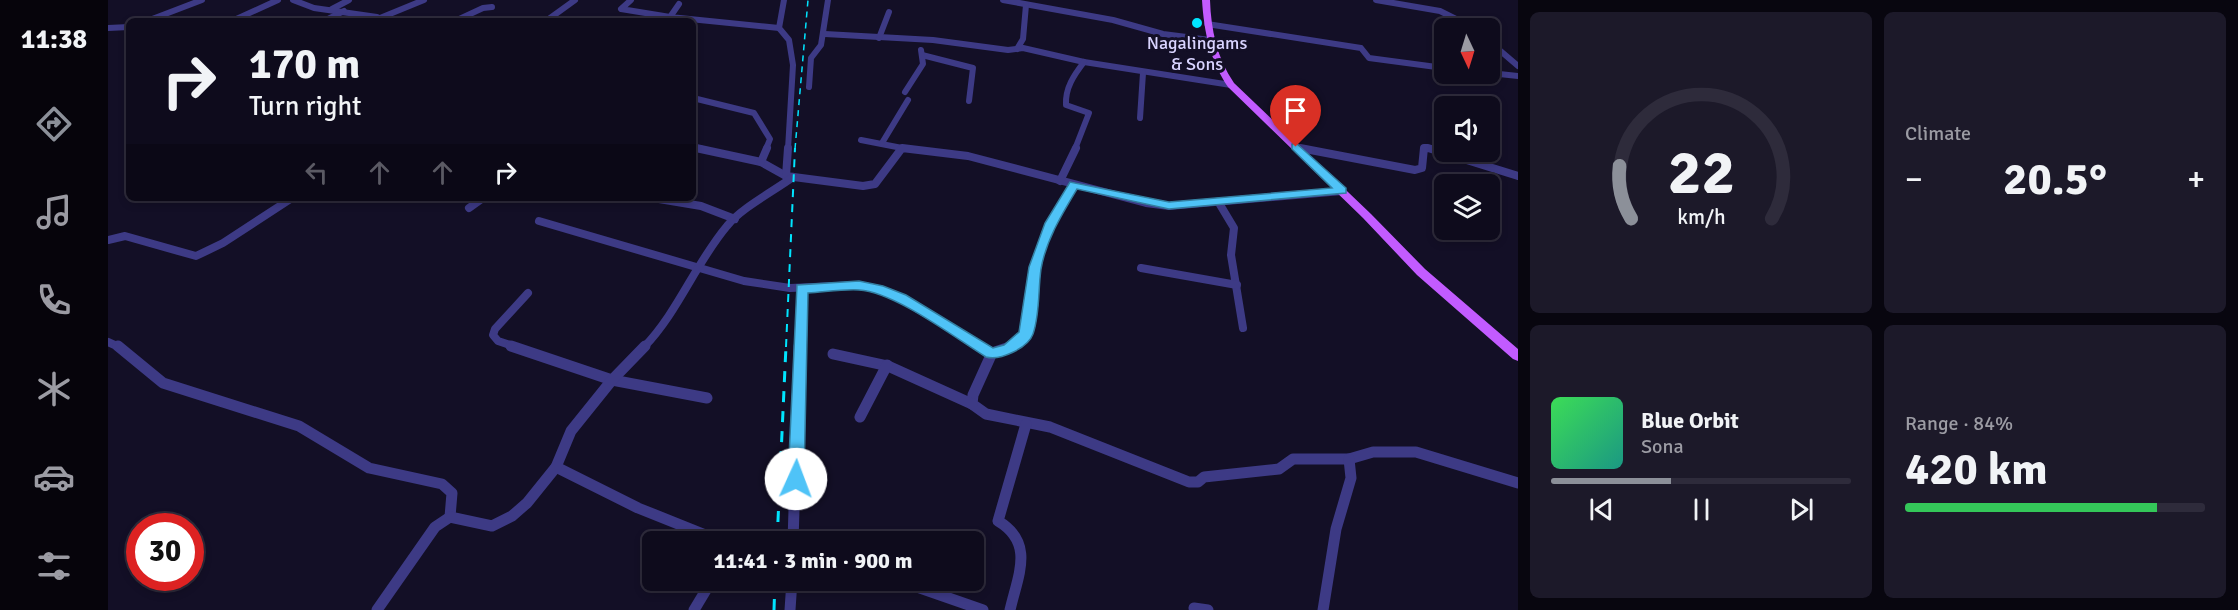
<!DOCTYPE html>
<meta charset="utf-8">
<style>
body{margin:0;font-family:Signika,sans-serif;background:#1c1929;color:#f1f3f6;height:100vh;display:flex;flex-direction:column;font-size:22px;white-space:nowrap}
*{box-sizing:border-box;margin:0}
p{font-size:20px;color:#9b9ba3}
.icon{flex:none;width:33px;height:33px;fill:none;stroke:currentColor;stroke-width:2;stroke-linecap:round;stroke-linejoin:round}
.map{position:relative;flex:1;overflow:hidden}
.details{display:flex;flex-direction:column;gap:12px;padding:12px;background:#08060f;width:720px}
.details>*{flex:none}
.guide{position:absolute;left:18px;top:18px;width:570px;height:183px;border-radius:9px;box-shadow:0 3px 9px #0003,0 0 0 2px #2e2b3b;background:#0e0b1c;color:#f1f3f6;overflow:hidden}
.needle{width:39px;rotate:176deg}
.controls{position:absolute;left:1326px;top:18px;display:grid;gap:12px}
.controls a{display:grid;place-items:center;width:66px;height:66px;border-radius:9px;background:#0e0b1c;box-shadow:0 3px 9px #0003,0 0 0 2px #2e2b3b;font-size:30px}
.speed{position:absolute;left:18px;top:513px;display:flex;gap:12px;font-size:30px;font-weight:700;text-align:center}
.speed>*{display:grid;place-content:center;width:78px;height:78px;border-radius:50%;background:#0e0b1c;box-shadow:0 3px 9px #0003,0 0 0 2px #2e2b3b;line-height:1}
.speed .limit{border:9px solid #d22;background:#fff;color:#111}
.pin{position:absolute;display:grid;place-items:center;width:51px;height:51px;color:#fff;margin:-62px -26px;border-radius:50% 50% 50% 0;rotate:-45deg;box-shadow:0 0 6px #0007}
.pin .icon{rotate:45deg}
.me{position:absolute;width:66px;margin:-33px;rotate:2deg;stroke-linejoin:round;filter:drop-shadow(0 0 4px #0008)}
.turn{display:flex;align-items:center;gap:21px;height:126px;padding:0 24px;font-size:27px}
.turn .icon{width:78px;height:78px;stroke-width:2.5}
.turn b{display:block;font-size:42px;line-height:51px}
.lanes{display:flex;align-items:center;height:57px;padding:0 24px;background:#0003;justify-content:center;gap:30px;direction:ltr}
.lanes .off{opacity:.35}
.big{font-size:45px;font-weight:800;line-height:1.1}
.details .card{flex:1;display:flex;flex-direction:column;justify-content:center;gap:9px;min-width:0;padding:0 21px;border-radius:9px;background:#1c1929}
.details .dial{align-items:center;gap:0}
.dial svg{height:156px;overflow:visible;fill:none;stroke:#2e2b3b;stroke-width:7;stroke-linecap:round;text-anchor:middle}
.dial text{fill:#f1f3f6;stroke:none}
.song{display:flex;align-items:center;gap:18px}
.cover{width:72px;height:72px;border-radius:9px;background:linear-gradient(135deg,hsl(130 70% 55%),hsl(170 70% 35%))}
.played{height:6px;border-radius:3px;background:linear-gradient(90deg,#8c9099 40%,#2e2b3b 40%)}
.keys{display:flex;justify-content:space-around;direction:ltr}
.heat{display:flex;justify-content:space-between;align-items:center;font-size:33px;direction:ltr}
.charge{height:9px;border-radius:4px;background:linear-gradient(90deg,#34c759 84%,#2e2b3b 0)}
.details .tiles{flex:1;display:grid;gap:12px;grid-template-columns:repeat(2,1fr)}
.trip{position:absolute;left:534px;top:531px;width:342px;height:60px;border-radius:9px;background:#0e0b1c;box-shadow:0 3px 9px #0003,0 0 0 2px #2e2b3b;font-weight:800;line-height:60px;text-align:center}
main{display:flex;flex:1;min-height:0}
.tab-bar{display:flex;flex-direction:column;width:108px;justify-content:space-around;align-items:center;background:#06040b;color:#9b9ba3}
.tab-bar .icon{width:42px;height:42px}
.tab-bar .selected{color:#8c9099}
.tab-bar b{font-size:27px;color:#f1f3f6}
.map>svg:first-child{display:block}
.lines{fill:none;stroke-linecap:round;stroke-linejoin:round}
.minor-far2{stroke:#3d3a85;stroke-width:6}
.minor-far1{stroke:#3d3a85;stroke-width:8}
.minor{stroke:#3d3a85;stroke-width:11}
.major{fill:#c25bff;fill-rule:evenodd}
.rail-far2{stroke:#00e5ff;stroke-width:1.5;stroke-dasharray:6 5;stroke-linecap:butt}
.rail-far1{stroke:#00e5ff;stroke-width:2;stroke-dasharray:8 7;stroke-linecap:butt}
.rail{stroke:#00e5ff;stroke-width:3;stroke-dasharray:11 9;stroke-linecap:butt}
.route{fill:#4fc3f7;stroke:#337fa1;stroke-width:1.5}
.poi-dot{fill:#00e5ff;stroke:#130f26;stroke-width:2}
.labels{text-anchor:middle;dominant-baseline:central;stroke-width:6;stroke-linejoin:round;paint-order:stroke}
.far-poi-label{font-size:18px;fill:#d9d4ff;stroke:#130f26}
</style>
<main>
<nav class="tab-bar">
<b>11:38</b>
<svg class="icon selected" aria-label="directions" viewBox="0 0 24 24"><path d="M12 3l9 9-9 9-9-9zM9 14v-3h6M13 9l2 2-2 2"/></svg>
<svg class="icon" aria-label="music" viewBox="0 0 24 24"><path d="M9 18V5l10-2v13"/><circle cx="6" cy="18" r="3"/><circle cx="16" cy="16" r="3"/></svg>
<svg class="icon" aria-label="phone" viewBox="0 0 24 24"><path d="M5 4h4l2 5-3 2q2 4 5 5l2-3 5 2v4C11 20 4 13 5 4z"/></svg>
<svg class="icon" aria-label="climate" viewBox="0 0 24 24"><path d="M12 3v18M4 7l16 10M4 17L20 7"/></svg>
<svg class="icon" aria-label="car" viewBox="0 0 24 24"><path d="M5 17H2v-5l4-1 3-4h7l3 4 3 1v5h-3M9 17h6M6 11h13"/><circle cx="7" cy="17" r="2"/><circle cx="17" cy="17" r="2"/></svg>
<svg class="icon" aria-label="filters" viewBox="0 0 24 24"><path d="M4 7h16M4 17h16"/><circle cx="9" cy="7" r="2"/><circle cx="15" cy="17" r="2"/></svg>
</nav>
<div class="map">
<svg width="1410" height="610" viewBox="0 0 1410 610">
<rect width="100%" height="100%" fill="#130f26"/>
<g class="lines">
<g class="minor-far2">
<path d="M185,0L206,8L269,17L278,21"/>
<path d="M523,0L513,9L562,17L556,21"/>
<path d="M676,0L671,28L681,40L685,65L680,149"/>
<path d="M895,0L1005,20L1055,34L1102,40"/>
<path d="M1268,0L1332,11L1366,28"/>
<path d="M571,4L562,17L671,28"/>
<path d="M224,9L241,0"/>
<path d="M272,18L316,0"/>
<path d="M39,21L94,0"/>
<path d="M124,21L170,0"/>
<path d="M216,21L236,11"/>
<path d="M347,21L375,8L384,7"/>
<path d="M438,21L467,0"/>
<path d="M1099,24L1253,48L1261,58L1336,68"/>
<path d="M0,28L21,27"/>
<path d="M717,34L825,40L900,50L915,48L976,62L1123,85"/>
<path d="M771,38L781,12"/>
<path d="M1382,42L1410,66"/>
<path d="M909,49L915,39L918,5"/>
<path d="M814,55L865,68L861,101"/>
<path d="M1382,73L1410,76"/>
<path d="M701,87L703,58L713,45L720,0"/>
<path d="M797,92L815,64L813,50"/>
<path d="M585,98L646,113L662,139L658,149"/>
<path d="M1032,118L1035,73"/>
<path d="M753,140L794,148"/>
<path d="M774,143L800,100"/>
<path d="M585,147L595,149"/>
<path d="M1188,147L1199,149"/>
<path d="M793,149H804"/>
<path d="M967,149L981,113L958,105C957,88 966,75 976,62"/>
<path d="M1316,149H1324"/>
</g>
<g class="minor-far1">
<path d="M588,148L653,162L678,176L755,186L767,184L794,148L860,156L1038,203L1061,206L1234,191"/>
<path d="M1192,148L1307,170L1314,168L1316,148H1320L1410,176"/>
<path d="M653,162L659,148"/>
<path d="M678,176L680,148"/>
<path d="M952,181L968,148"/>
<path d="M545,198L593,206L627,219"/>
<path d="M1111,203L1126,228L1123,255L1135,328"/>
<path d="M361,208L375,198"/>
<path d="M431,221L636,281L682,288L751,285L770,289L793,299L874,347"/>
<path d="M0,240L17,236L88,256L115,243L184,198"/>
<path d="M1033,268L1129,285"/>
<path d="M0,342L11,347"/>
<path d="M408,347L390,341L385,335L387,329L420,293"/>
<path d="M536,347C570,312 587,264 619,226C633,208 666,191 685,177"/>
<path d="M691,347L693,289"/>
<path d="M903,347L918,334L927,267L943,223L966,185"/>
</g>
<g class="minor">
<path d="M10,346L55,383L191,426L261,468L334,484L344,493L342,517"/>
<path d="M403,346L504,380L599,398"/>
<path d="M871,346L884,353"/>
<path d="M905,346L884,353L865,395L864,404L878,414L942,427L1081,482H1090L1096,477L1171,469L1185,459H1241L1265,452H1308L1410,483"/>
<path d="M725,354L780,366L864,404"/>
<path d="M752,417L779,365"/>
<path d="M448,467L530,508L615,542"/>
<path d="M685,542L691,346"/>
<path d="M789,580L875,610"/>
<path d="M1086,608L1100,610"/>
<path d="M269,610L327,527L342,517L384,526L404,516L419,503L448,467L463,431L504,380L537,346"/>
<path d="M586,610L604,580"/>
<path d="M682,610L684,580"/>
<path d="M902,610C910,575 927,543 890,521L918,424"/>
<path d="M1215,610L1228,529L1243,478L1241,459"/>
</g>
<path class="major" d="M1094,0H1102C1103,30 1109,58 1126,83L1263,214L1317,269L1410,349V361L1405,359L1309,275L1255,218L1120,87C1102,60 1096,32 1094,0Z"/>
<path class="rail-far2" d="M687,149L700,0"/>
<path class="rail-far1" d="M678,347L687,148"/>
<g class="rail">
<path d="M669,542L678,346"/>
<path d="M666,610L667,580"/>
</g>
</g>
<path class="route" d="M1188,143L1238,188V193L1061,209L969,189C954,214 938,240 933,269C930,290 932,314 925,334C920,348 892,361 878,357C847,338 787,292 751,290C735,289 717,292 700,293L696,479L694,484L688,486L682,484L680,479L689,285L751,281L775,286L798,295L885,348L896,345L911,332L921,267L937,223L962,182L1061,202L1224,188L1184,149V144Z"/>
<circle class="poi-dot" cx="1089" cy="23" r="6"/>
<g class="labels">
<g class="far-poi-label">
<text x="1089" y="43">Nagalingams<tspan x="1089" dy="21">&amp; Sons</tspan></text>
</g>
</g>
</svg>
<div class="controls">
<a><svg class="needle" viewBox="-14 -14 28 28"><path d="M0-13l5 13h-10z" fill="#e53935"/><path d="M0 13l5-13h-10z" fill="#9b9ba3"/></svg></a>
<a><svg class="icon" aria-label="sound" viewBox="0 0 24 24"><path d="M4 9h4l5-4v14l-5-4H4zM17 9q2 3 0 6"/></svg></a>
<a><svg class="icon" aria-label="layers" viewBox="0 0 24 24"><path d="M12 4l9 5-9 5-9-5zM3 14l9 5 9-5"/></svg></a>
</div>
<div class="speed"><div class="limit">30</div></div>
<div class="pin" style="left:1188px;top:147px;background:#d93025"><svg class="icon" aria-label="arrive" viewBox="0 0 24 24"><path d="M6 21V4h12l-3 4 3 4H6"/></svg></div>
<svg class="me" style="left:688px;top:479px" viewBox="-20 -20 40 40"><circle r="19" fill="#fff"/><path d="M0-13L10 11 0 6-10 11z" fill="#4fc3f7"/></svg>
<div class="trip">11:41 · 3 min · 900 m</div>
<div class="guide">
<div class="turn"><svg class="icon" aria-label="right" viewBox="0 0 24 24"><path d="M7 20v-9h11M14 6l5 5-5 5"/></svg><div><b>170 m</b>Turn right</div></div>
<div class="lanes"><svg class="icon off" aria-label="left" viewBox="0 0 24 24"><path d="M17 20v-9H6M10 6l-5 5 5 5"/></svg><svg class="icon off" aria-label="ahead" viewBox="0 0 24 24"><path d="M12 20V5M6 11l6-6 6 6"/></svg><svg class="icon off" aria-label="ahead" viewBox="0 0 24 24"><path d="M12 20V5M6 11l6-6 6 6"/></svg><svg class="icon" aria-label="right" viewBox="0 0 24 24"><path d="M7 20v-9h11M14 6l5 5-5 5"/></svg></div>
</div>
</div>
<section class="details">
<div class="tiles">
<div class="card dial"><svg viewBox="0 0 100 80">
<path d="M14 69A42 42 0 1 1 86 69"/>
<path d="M14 69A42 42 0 0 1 8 42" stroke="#8c9099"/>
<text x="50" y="56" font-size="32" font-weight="700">22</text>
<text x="50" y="72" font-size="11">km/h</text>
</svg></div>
<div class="card"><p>Climate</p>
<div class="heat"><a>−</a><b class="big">20.5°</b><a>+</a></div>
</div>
<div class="card">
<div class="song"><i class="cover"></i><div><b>Blue Orbit</b><p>Sona</p></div></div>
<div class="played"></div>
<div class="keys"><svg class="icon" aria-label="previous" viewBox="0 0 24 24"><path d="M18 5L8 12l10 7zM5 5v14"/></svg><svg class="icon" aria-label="pause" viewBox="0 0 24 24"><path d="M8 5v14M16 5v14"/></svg><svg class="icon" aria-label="next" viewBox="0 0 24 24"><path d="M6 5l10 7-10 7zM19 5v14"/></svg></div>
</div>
<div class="card"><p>Range · 84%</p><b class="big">420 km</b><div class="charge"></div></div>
</div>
</section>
</main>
